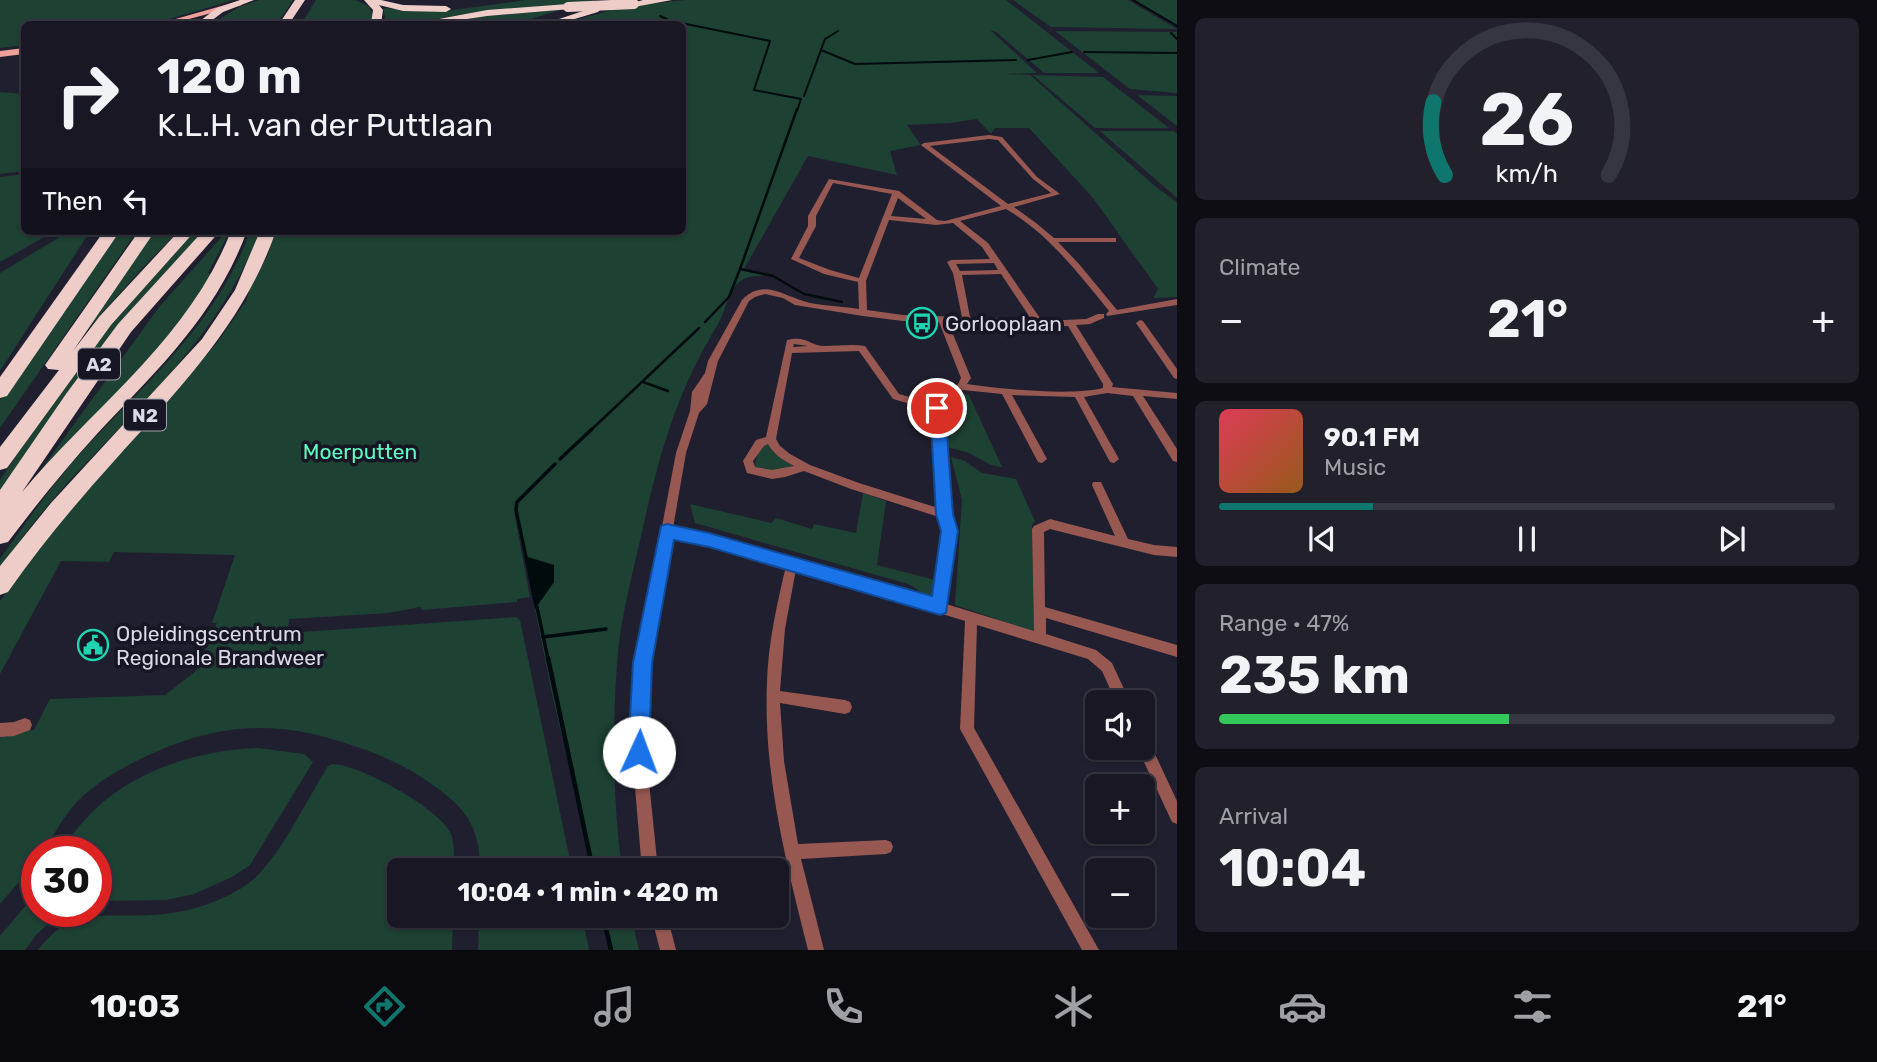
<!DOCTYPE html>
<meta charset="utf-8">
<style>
body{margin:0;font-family:Rubik,sans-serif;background:#21202b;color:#f1f3f6;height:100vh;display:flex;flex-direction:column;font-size:26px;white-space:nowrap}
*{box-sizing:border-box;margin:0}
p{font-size:23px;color:#9f9fa6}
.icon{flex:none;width:38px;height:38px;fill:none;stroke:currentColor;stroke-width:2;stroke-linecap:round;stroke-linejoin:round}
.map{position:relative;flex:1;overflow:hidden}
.panel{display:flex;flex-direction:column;gap:18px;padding:18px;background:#0d0d13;width:700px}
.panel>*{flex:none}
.hud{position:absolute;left:21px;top:21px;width:665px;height:214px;border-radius:10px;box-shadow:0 2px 5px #0004,0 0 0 2px #363641;background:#181723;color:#f1f3f6;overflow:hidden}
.tools{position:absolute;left:1085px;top:690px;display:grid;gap:14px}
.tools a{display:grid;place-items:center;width:70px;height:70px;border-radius:10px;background:#181723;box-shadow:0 2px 5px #0004,0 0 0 2px #363641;font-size:35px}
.speed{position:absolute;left:21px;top:836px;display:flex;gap:14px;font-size:35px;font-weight:700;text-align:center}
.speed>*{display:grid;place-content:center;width:91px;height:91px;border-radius:50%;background:#181723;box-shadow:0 2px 5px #0004,0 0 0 2px #363641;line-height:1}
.speed .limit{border:10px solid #d22;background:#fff;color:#111}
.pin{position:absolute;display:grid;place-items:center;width:60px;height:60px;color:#fff;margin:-30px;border:4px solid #fff;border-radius:50%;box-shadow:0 2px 7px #0007}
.me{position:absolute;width:77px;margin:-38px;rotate:2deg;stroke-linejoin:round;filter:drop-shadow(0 0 5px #0008)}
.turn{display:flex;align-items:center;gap:24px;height:147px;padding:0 21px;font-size:32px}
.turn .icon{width:91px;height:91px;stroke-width:2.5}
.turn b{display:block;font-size:49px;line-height:60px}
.then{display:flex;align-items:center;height:66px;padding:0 21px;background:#0003;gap:14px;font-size:26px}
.big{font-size:52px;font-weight:700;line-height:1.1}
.panel .tile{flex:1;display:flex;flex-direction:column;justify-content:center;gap:10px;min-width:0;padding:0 24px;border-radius:10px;background:#21202b}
.panel .dial{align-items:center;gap:0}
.dial svg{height:182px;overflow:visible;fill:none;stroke:#363641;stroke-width:7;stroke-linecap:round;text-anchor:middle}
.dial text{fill:#f1f3f6;stroke:none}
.song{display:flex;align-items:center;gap:21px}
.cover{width:84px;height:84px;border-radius:10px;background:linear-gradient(135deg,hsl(350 70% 55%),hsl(30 70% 35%))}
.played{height:7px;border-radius:4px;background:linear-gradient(90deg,#0f766e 25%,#363641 25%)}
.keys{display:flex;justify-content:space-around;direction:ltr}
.heat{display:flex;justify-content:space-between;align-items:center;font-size:38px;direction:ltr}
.charge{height:10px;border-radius:5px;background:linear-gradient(90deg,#34c759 47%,#363641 0)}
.trip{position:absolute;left:387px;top:858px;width:402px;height:70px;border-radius:10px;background:#181723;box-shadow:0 2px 5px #0004,0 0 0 2px #363641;font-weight:700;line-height:70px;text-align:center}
.dock{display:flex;height:112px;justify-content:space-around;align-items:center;background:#0a090e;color:#9f9fa6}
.dock .icon{width:49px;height:49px}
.dock .active{color:#0f766e}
.dock b{font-size:32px;color:#f1f3f6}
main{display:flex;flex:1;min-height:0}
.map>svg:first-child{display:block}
.green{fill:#1d4132}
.water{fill:#000b0e}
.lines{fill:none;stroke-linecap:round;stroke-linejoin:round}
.stream-far3{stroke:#000b0e;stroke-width:2}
.stream-far2{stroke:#000b0e;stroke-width:2.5}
.stream-far1{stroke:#000b0e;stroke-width:3.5}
.stream{stroke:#000b0e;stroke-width:4.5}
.street{fill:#975852;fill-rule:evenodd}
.primary{fill:#efa098;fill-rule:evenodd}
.highway{fill:#eecdc9;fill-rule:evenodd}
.highway-bridge{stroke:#eecdc9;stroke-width:10}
.route{fill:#1a73e8;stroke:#114b97;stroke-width:2}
.labels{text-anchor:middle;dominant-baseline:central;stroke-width:7;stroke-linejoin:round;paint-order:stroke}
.shield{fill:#171625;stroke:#a09eab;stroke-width:2}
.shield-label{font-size:19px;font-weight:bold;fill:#dad9e5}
.poi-label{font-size:21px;fill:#dad9e5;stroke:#171625;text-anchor:start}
.park-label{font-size:21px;fill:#5ffdc1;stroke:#171625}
</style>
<main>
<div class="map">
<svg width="1177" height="950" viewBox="0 0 1177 950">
<rect width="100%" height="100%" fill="#201f2f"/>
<g class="green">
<path d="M0,0H234L152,24H24V45L0,48Z"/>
<path d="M259,0H293L277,24H212L239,7Z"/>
<path d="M316,0H355L369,6L374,19L370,24H301Z"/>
<path d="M526,0H596C559,11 521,7 484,12C449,16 417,24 382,24L385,17L383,9L385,8L438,12Z"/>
<path d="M685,0H1006L1099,73H1044L996,32L990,30L1037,73L1006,74L1030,75L1156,187L1177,202V297L1153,298L1158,289L1093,198L1029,128H995L991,134L977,119L951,123L907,125L921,145L890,151L897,175L808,156L744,269L766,276C727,273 732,300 717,326C678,389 660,452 644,523C634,569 620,617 617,664C612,732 613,802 622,870H593L552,694L535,609L554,582V565L524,556L512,501L530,597L517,599V602L422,610L420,607L389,613L289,619L288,633L516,617L520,620L572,870H480C481,821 459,802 421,777C398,762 374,752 348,744C277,720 220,723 151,754C127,765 103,778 83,796C66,811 55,833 43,852H37V861L0,904V739L3,733L34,730L50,699L165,695L196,671L217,623H212L235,555L114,552L109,562L61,561L0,674V601L50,532L217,343L246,301L252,282L268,255L276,231H682V24H562L622,7Z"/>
<path d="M1013,0H1128L1177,29L1051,27Z"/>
<path d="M1134,0H1177V25Z"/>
<path d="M560,10L515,24H496L507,19L429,24L470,17Z"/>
<path d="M1055,31L1177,32V93L1130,89Z"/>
<path d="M1033,75L1103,77L1169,128H1095Z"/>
<path d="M0,92L24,94V171L0,174Z"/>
<path d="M1137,95L1177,96V126Z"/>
<path d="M1100,131H1173L1177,134V198Z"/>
<path d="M24,174V231H55L0,262V177Z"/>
<path d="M70,231H90L0,371V273Z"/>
<path d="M118,231H137L0,428V400Z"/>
<path d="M154,231H179L144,266L73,346Z"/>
<path d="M193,231H206L0,494V480L65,382L126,303Z"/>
<path d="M227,231H230L208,273L214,274L182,325L21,497L160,306Z"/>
<path d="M250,231H260C219,340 131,411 56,496C36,519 18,543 0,568V559C25,524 49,489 77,457C142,385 217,325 250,231Z"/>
<path d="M963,393L969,395L1002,467L991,465L969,453L947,447L943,409Z"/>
<path d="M768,444L774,453L793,466L777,473L754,467L760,447Z"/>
<path d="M951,457L965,461L982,473L1016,479L1035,521L1032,525L1034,632L955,605L962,500Z"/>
<path d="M863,493L886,501L877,565L935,580L933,598C923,596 918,588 908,584L695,523L690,504L771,523L776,518L812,529L814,524L856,533Z"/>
<path d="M258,748L304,754L313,762L250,865L232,877L194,894L166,900L96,901V852H62C100,782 181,751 258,748Z"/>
<path d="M333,764C360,765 437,807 450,832C455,842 454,858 454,870H399V915H453L452,950H38C71,906 102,918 150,915C183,914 218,904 246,885C277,864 307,799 328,766Z"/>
<path d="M37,892V912H61L36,935L25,950H0V936Z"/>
<path d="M479,915H582L589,950H478Z"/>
<path d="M604,915H631L639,950H612Z"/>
</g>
<path class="water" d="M524,556L554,565V582L535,609Z"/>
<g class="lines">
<g class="stream-far3">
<path d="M1133,0L1177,26"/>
<path d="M660,16L671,21L770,41L754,90L801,99L797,111"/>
<path d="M1171,33L1177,39"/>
<path d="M821,50L855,64L1016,60"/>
<path d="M1084,52L1177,53"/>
<path d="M1028,60L1072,52"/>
<path d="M804,96L825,39L838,31"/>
</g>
<g class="stream-far2">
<path d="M740,269L797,109"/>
<path d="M705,322L729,297L740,269L773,276L804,294L842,302"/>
<path d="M643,382L668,391"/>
<path d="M590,431L699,328"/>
</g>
<g class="stream-far1">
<path d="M560,459L592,429"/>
<path d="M526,557L516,510L517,502L555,464"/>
<path d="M537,607L548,659"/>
<path d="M543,637L606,629"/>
</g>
<g class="stream">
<path d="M548,658L593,870"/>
<path d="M603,915L611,950"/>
</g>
<g class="street">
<path d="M989,135L1002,137L1037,177L1060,194L1014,207L1036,223L1054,238H1116V242H1058L1079,264L1117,310L1177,299V305L1107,316L1106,314L1109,311C1079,274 1049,234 1006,209L960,221L988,243L1042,321L1086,319L1098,314H1104V318L1090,324L1076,325L1113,384L1112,387L1177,393V399L1143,396L1177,449V462L1173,461L1133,396L1107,393L1084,397L1119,459L1114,463L1110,462L1075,397L1012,395L1047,459L1042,463L1038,462L1002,394L963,390L942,409L949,514L955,531L946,604L1034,631L1032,529L1034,526L1050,519L1115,536L1092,485L1093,482H1101L1128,539L1154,545L1177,547V557L1154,555L1050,529L1044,532L1045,607L1177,645V657L1046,618V634L1096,650L1112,663L1130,702H1116L1102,671L1088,659L977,625L974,728L1099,950H1082L960,729L965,621L796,569L785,629L780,691L845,700L850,702L852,707L850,712L845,714L780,703L784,761L798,844L886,840L891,842L893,847L891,852L886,854L801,859L824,950H808C786,862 763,774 767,682C768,643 777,604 786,566L709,545L671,537L648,663L646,752L658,870H642L632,752L636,663L676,453L690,411L692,392L705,373L708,361L742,300C762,279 781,294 803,301C819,306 842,306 859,309L858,282L824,274L791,259L808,226V216L829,179L899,191L937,220L945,221L1001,206L921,145L924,143ZM989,139L998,140L1033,179L1051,193L1008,204L930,146ZM833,183L892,194L859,278L830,270L799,258L816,226V216ZM898,198L926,219L891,216ZM889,220L936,225L953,223L982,247L990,259L951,260L947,262L953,273L962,317L903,315L867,310L866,281ZM994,263L998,270L960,271L956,264ZM1001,274L1033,322L1013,323L998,318L970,317L962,275ZM765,294L783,298L795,305L863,316L903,321L939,322L961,378L958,384L935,404L899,394L865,346C852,344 838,346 825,346C810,346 807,335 787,340L766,437L756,440L743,461L747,473L772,479L785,477L804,471L851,489L939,517L943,531L935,601C848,575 761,546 673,528L686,453L699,413L707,404L718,361L749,301L755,297ZM948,322L963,323L967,325L971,323L998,324L1004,329L1068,326L1103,384V388C1071,396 1001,389 967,384L971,378ZM794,344L808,346L793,347ZM859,351L893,399L932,410L938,508L859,483L810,465L790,454L780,446L776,439L792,353ZM768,444C774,455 783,460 794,466L772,470L755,467L753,461L764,446Z"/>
<path d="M1140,320L1143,321L1177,369V379L1174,378L1136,323Z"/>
<path d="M25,718L30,720L32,725L30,730L14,736L0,737V723L14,722Z"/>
<path d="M1143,737L1148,739L1177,801V824L1172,822L1137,747H1143Z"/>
<path d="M651,915H667L676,950H660Z"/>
</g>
<g class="primary">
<path d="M239,1L242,5L170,24H158Z"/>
<path d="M24,48V54L0,57V51Z"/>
</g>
<g class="highway">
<path d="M240,0H254L223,12L207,24H196L217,8Z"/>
<path d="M295,0H305L289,24H279Z"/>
<path d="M364,0H381L403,5L446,6L451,9L446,12L403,11L379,5L383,10L381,24H371L373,10Z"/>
<path d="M643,0H672L634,7L629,4Z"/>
<path d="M568,4L573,7L571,9L487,16L433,24H412L487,10Z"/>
<path d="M595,7L600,10L598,12L558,24H544Z"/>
<path d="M104,231H120L7,396L0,398V377Z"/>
<path d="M139,231H155L73,351L99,317L179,231H195L111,325L7,468L0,470V447L59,370L48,369L45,365Z"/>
<path d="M203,231H220L131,332L22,492C94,406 189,339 231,231H247C215,317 157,370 96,435C65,469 36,505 8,542L0,544V490L66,394L118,324Z"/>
<path d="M260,231H276C244,323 179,389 115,460C77,502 41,545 8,592L0,595V566L51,503L202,339L235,290Z"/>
</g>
<path class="highway-bridge" d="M568,7L634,4"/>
</g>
<path class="route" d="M937,403L945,408L953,514L958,531L946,613L940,615L709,547L674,540L652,663L649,752L646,760L639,763L632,760L628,752L633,663L661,526L667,524L709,533L932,596L941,531L936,514L930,408Z"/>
<defs>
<g id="bus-ring" transform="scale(1.575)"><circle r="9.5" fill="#171625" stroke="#1dd5b1" stroke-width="1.5"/><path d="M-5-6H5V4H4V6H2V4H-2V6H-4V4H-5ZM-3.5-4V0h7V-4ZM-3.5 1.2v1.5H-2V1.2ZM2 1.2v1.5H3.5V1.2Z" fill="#1dd5b1"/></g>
<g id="civic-ring" transform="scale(1.575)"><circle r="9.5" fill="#171625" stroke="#1dd5b1" stroke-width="1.5"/><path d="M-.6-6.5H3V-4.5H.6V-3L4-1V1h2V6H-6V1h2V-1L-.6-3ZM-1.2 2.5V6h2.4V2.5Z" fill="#1dd5b1"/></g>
</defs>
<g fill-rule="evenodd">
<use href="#bus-ring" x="922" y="323"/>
<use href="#civic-ring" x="93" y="645"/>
</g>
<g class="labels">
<g class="shield">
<rect x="78" y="348.5" width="42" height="31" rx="5"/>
<rect x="124" y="399.5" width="42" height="31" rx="5"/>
</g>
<g class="shield-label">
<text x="99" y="364">A2</text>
<text x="145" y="415">N2</text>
</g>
<g class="poi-label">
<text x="945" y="323">Gorlooplaan</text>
<text x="116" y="633">Opleidingscentrum<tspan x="116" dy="24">Regionale Brandweer</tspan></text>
</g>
<g class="park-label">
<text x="360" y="451">Moerputten</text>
</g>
</g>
</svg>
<div class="tools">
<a><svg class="icon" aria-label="sound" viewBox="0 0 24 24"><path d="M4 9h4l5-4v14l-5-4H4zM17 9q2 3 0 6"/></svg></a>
<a>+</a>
<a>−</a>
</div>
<div class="speed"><div class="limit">30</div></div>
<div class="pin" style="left:937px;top:408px;background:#d93025"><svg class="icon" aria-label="arrive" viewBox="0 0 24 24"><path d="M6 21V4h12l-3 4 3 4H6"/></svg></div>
<svg class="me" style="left:639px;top:752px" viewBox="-20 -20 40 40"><circle r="19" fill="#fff"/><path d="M0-13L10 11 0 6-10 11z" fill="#1a73e8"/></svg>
<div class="trip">10:04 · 1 min · 420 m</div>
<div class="hud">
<div class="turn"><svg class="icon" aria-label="right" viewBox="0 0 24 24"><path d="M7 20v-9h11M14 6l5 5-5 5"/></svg><div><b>120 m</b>K.L.H. van der Puttlaan</div></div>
<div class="then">Then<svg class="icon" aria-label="left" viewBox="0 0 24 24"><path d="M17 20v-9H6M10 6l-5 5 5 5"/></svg></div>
</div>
</div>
<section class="panel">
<div class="tile dial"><svg viewBox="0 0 100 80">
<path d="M14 69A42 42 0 1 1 86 69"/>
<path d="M14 69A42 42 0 0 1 9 37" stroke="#0f766e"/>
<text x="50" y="56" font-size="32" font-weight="700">26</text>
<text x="50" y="72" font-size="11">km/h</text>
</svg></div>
<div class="tile"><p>Climate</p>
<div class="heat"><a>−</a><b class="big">21°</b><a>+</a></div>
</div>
<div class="tile">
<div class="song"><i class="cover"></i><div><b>90.1 FM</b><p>Music</p></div></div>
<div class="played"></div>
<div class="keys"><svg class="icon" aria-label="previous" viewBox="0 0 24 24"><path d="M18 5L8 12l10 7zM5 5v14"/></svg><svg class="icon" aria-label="pause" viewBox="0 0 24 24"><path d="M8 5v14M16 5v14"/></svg><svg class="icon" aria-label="next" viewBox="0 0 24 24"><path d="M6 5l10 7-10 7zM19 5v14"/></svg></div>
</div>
<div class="tile"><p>Range · 47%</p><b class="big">235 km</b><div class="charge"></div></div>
<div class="tile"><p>Arrival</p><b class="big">10:04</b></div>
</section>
</main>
<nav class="dock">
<b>10:03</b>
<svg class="icon active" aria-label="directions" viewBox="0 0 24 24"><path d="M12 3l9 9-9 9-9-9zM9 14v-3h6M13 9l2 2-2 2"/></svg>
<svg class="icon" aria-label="music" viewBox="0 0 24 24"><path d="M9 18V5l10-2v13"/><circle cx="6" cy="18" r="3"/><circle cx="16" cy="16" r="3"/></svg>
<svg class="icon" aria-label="phone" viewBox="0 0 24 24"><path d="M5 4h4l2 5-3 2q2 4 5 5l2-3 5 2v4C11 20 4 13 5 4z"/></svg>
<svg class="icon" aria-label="climate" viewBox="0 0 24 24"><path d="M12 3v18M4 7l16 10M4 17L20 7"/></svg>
<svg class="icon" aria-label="car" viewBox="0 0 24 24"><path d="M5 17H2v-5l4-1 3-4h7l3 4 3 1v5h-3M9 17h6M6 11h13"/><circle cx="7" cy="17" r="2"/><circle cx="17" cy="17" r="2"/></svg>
<svg class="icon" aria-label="filters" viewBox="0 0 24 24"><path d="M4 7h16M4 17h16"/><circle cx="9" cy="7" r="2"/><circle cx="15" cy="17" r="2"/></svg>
<b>21°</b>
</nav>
